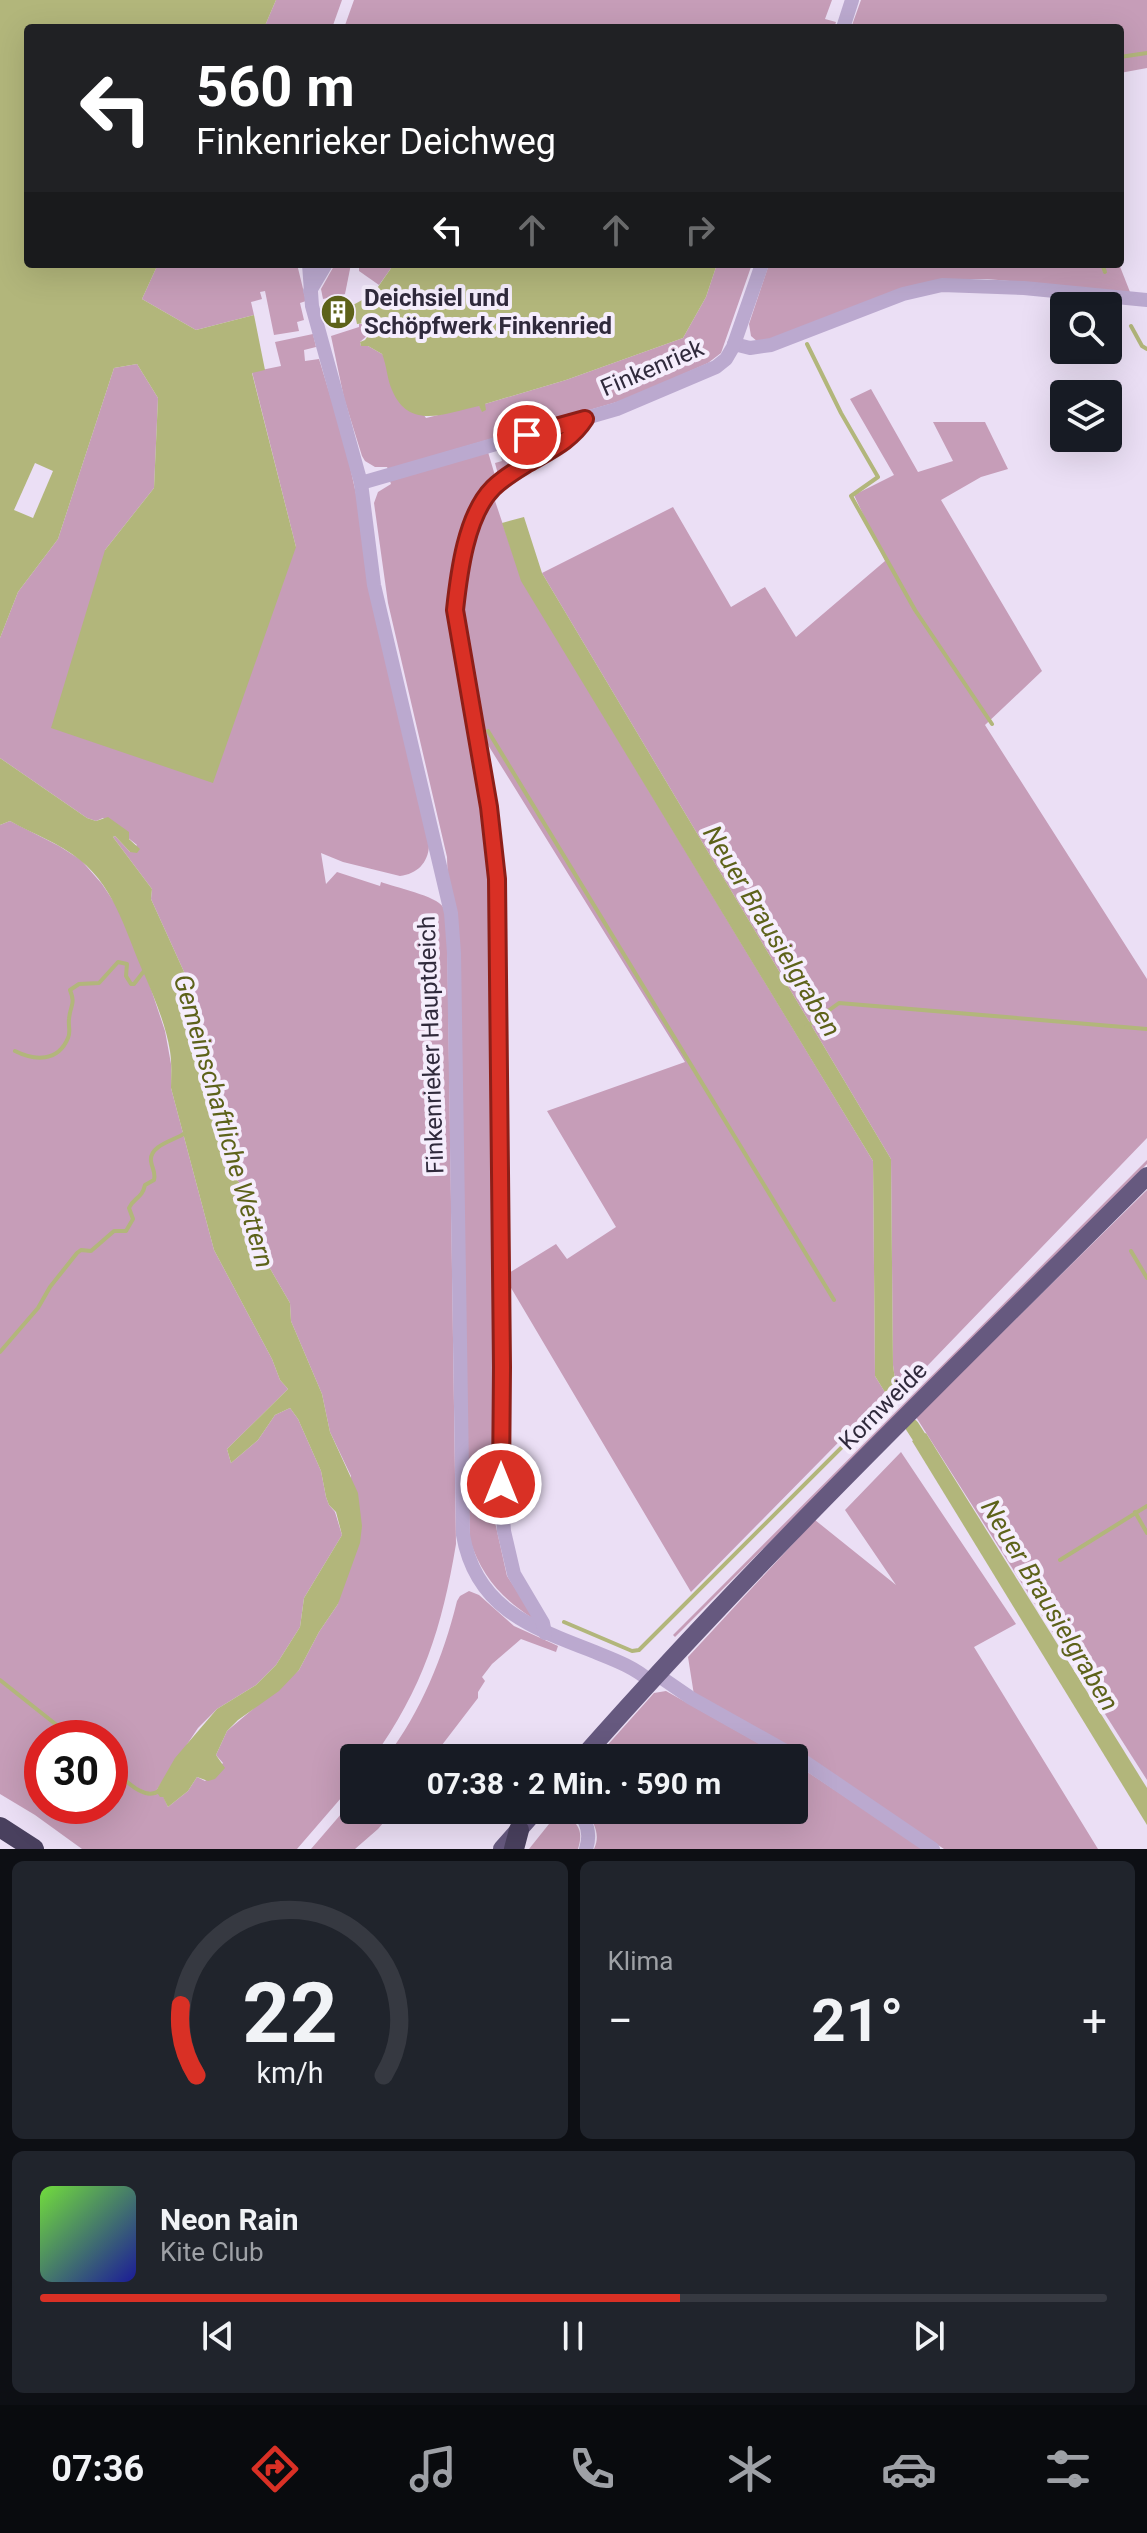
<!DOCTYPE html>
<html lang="de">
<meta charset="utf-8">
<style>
body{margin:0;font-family:Roboto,sans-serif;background:#20242c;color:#f1f3f6;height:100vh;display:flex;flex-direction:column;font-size:30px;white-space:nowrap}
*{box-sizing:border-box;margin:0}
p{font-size:26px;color:#9ea1a6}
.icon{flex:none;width:44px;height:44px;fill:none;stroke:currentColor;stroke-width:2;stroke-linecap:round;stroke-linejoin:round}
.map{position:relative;height:1849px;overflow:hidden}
.side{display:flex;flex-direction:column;gap:12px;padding:12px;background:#0d0f14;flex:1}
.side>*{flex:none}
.top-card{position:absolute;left:24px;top:24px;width:1100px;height:244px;border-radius:8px;box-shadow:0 8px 32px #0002;background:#202124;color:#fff;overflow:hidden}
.fabs{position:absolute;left:1050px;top:292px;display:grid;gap:16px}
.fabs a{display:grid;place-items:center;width:72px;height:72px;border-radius:8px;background:#171b24;box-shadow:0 8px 32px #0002;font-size:40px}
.speed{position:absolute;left:24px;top:1720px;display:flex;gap:16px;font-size:40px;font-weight:700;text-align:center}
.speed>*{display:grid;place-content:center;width:104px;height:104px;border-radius:50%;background:#171b24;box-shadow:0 8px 32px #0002;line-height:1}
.speed .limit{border:12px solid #d22;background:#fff;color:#111}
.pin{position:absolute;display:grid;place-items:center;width:68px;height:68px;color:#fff;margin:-34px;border:4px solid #fff;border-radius:50%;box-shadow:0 2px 8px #0007}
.me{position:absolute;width:88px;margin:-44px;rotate:0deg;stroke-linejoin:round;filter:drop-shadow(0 0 6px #0008)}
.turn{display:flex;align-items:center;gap:28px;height:168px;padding:0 40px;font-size:36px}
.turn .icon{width:104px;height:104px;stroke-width:2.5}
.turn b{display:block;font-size:56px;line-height:68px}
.lanes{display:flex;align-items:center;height:76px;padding:0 40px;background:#0003;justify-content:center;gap:40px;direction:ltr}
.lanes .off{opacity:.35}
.big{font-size:60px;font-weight:700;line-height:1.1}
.side .widget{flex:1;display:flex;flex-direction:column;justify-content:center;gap:12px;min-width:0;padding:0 28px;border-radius:12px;background:#20242c}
.side .dial{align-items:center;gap:0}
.dial svg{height:208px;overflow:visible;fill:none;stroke:#363941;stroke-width:7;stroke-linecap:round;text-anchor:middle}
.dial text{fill:#f1f3f6;stroke:none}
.song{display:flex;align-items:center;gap:24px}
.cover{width:96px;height:96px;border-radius:12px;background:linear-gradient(135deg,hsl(100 70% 55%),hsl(240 70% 35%))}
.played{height:8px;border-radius:4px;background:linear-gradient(90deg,#d93025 60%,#363941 60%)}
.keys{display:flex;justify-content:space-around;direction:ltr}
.heat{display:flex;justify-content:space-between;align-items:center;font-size:44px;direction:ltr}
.side .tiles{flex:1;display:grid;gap:12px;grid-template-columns:1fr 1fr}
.widget:last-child{grid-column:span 2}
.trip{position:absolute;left:340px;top:1744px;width:468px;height:80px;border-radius:8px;background:#171b24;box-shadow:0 8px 32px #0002;font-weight:700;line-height:80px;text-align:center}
.menu{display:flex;height:128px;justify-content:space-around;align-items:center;background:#090b0e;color:#9ea1a6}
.menu .icon{width:56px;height:56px}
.menu .active{color:#d93025}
.menu b{font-size:36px;color:#f1f3f6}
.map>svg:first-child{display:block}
.green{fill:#c69db8;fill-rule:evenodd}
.water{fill:#b2b67b}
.pier{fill:#ebdff5}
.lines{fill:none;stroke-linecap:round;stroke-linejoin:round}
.stream{stroke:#b2b67b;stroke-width:4}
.canal{stroke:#b2b67b;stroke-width:14}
.minor{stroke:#bba9cf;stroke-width:14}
.major{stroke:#66597f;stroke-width:18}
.highway{stroke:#49405e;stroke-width:20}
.route-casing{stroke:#8d1f18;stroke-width:20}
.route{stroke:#d93025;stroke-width:14}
.labels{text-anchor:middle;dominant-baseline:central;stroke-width:8;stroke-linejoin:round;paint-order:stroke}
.poi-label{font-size:24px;font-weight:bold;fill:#302a3c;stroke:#f5edfc;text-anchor:start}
.street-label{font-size:24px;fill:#302a3c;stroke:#f5edfc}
.water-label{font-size:26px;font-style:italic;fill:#5d621a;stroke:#f5edfc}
</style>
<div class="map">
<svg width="1147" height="1849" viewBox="0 0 1147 1849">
<rect width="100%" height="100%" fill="#ebdff5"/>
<g class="green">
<path d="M276,0H342L332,28H264Z"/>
<path d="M354,0H832L825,19L836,22L834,28H344Z"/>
<path d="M861,0H1147V68L1120,73V28H851Z"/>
<path d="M158,264H297L306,301L300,303L304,320L297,322L299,331L274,335L265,291L260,292L262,299L251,302L254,315L196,330L142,299Z"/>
<path d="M335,264H351L345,294L323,299L321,289Z"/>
<path d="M359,264H394L379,285L359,271Z"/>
<path d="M717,264H752L721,353L708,363L627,399L388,469L387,467H375L365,461L362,456L344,398L331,336L359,327V324H368L370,333L360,342L361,346H368L382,354L426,418L479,405L482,411L485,404L566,380L683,338L706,297Z"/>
<path d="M769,264H1119L1130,292L987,279H952L781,337L758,342L751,336L749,324Z"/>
<path d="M313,334L316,347L304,350L305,361L319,359L345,444L358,503L429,846C428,863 417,874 400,876L343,862L321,853L326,884L337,872L380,886L381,882C394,887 437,896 443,907C446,912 446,921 447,927L456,1544C442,1628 423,1688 373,1758H354V1783L297,1849H82L35,1815L0,1794V825L10,821L59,846L81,860L102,884L118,908L150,986L165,1031L171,1064V1088L214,1250L272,1359L280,1380L288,1389L227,1449L231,1463L258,1440L275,1415L290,1408L298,1419L321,1471L326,1497L329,1505L335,1512L342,1535L304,1598L300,1627L276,1665L256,1685L217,1709L198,1728L156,1791L163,1796L168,1807L188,1791L197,1777L205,1781L223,1763L216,1755L227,1731L299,1670L319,1632L338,1604L351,1476L330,1432L322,1394L291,1321L290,1303L268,1265L254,1251L257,1238L252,1225H242L237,1209L239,1182L227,1171L221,1129L223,1105L185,974L151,899L152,889L113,837L115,836L130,852L137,845L103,818L96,821L87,818L0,758V638L18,592L58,539L114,368L137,364L158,398L154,488L105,550L296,547L252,372L281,366L275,342ZM42,1738H110V1806H42Z"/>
<path d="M871,389L918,472L953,461L933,422H985L1008,469L981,477L941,500L1042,671L985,725L1147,979V1138L906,1388L896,1387L893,1365L891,1159L542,573L673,507L731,607L765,587L796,637L885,561L854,495L894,475L850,399Z"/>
<path d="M561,432L564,434L499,478L495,463L502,461L499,450Z"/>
<path d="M488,452L496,479L456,565L469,711L490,865L492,923L489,1001L492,1049L497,1445L495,1522L507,1576L533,1615L532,1618C501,1598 481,1575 470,1540L447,857L388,603L374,503L378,492L391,484L390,481Z"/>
<path d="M491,489L522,581L873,1161L875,1376L886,1394L691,1592L504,1276L556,1244L567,1259L616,1227L547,1111L685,1062L475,724L458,577Z"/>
<path d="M1147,1160V1164L675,1637L673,1635Z"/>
<path d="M1147,1190V1780L916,1417Z"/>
<path d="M901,1452L1016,1624L974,1647L1098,1849H944L808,1759L694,1695L688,1657L815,1520L896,1585L845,1510Z"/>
<path d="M469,1591L479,1595L514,1626L558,1646L556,1652L521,1639L492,1664L482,1677L485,1681L478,1692V1698L432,1758H386C421,1711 443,1658 457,1601L460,1596Z"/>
<path d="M666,1691L785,1758H596L654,1693Z"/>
<path d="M794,1763L924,1849H594C601,1834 594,1824 586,1810H794Z"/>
<path d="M354,1799V1810H394L378,1829L355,1849H311Z"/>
<path d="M563,1816C580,1822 583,1833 578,1849H529L553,1819Z"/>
</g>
<g class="water">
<path d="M0,0H276L264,28H28V264H158L142,299L196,330L254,315L265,370L252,373L296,547L213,783L51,728L105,550L154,488L158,398L137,364L114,368L58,539L18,592L0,638Z"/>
<path d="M394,264H717L706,297L683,338L566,380L485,404L486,410L482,412L479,406C446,413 409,431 392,390C387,379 387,366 382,354L368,346H361L360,342L365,340L370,333L366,323L357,324L353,305L373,294Z"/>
<path d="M524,517L542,573L891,1159L893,1365L896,1387L886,1394L875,1376L873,1161L521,581L502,523Z"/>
<path d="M0,758L87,818L96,821L108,817L129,832V839L140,849L137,853L130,852L115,836L113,837L152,889L151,899L185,974L223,1105L221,1129L227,1171L239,1182L237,1209L242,1225L252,1224L257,1238L254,1251L268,1265L290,1303L291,1321L322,1394L330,1432L358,1493L362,1526L360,1543L338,1604L319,1632L299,1670L279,1691L238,1720L227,1731L216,1755L225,1768L215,1779L208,1781L197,1777L188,1791L168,1807L163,1797H160L156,1791L175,1758L217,1709L256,1685L276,1665L300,1627L304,1598L342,1535L336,1512L329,1505L326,1497L321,1471L298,1419L290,1408L275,1415L258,1440L231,1463L227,1449L288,1389L280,1380L272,1359L214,1250L171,1088C171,1076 172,1064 170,1051C166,1026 155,999 145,976C126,935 117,890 80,860C59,843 33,834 10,821L0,825Z"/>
<path d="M926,1433L1147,1788V1825L912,1441Z"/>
</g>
<path class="pier" d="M35,463L53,471L33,518L14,510Z"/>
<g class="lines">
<g class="stream">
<path d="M1120,57L1147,53"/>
<path d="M1102,264L1105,272"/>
<path d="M1131,326L1142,346L1147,349"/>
<path d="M807,344L841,413L878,477L851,496L915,610L992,724"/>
<path d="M488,731L834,1300"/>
<path d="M806,1027L839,1003L1147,1029"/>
<path d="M15,1051C35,1061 58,1062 68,1038C71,1032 68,1026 69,1019C70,1005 76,1005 70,990L79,984L99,983L118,962L127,964L126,976L131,984H134L144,971"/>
<path d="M1131,1251L1147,1278"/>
<path d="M0,1352L38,1308L50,1287L77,1253L81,1250L91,1251L114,1231H126L133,1219L129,1208C134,1197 142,1199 145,1185L154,1180C156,1172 152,1169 151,1161C149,1145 176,1140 185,1133"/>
<path d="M1135,1512L1147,1533"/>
<path d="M1060,1560L1147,1506"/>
<path d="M564,1622L632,1651L639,1650L871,1418"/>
<path d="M0,1680L73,1738"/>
<path d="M110,1767C123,1777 143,1802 159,1791"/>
</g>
<path class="canal" d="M912,1426L928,1451"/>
<g class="minor">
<path d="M843,28L852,0"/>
<path d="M309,264L312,306L361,483L374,585L451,913L454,953L463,1535C476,1609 533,1628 595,1652C615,1660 634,1667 650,1681"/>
<path d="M310,291L326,264"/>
<path d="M734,344L750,348L771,345L903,294L942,285L1024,288L1147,300"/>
<path d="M361,483L617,409L716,367L726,359L733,347L762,264"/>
<path d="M545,1633L543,1623L514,1574L504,1531L502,1505V1367L497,879L489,807L455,610C459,573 466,515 493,488C503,478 515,471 528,463C550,450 571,441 585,419"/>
<path d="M656,1674L691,1698L805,1762L933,1849"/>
<path d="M576,1810C587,1820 591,1834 586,1849"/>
</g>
<g class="major">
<path d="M582,1758C761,1555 956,1367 1147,1176"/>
<path d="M502,1849L536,1810"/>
</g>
<g class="highway">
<path d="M0,1827L34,1849"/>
<path d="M514,1849L519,1830"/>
</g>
</g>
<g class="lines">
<g class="route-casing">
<path id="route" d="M501,1484L502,1367L497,879L489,807L455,610C459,573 466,515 493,488C503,478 515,471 528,463C550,450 571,441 585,419L527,435"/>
</g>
<use href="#route" class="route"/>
</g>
<defs>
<g id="building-disc" transform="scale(1.8)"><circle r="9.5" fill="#5d621a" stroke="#f5edfc"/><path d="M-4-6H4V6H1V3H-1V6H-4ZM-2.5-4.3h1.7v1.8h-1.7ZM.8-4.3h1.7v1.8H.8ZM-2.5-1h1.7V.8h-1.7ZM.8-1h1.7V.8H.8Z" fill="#fff"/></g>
</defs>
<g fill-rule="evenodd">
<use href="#building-disc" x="338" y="312"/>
</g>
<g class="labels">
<g class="poi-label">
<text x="364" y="298">Deichsiel und<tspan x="364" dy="28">Schöpfwerk Finkenried</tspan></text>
</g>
<g class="street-label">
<text transform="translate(652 368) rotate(-23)">Finkenriek</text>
<text transform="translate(431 1045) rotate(-92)">Finkenrieker Hauptdeich</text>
<text transform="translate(883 1406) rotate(-45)">Kornweide</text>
</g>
<g class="water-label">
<text transform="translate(772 931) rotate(59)">Neuer Brausielgraben</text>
<text transform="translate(224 1121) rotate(74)">Gemeinschaftliche Wettern</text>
<text transform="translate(1050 1605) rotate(59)">Neuer Brausielgraben</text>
</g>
</g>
</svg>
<div class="fabs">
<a><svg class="icon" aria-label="search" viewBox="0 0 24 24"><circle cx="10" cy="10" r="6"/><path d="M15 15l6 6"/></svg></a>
<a><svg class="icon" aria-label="layers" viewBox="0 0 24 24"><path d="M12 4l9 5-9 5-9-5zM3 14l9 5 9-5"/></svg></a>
</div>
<div class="speed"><div class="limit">30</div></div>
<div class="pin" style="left:527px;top:435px;background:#d93025"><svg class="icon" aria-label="arrive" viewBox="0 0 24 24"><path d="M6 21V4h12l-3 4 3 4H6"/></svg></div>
<svg class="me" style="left:501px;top:1484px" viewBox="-20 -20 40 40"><circle r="17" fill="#d93025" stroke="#fff" stroke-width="3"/><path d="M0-11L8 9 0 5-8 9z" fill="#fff"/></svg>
<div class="trip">07:38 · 2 Min. · 590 m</div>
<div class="top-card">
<div class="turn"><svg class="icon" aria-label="left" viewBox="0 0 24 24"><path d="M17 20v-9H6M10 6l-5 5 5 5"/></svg><div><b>560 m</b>Finkenrieker Deichweg</div></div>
<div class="lanes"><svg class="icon" aria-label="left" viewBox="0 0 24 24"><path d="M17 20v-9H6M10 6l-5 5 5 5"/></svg><svg class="icon off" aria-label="ahead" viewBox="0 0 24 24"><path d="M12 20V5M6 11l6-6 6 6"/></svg><svg class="icon off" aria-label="ahead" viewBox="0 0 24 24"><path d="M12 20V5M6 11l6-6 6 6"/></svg><svg class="icon off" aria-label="right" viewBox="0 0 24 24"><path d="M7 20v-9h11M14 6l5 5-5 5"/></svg></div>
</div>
</div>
<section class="side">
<div class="tiles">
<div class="widget dial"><svg viewBox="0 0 100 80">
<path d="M14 69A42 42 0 1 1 86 69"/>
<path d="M14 69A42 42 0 0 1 8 42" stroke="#d93025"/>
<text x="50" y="56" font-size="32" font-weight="700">22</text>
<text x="50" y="72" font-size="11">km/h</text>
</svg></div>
<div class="widget"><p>Klima</p>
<div class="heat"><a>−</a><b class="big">21°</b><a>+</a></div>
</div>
<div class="widget">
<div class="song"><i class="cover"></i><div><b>Neon Rain</b><p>Kite Club</p></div></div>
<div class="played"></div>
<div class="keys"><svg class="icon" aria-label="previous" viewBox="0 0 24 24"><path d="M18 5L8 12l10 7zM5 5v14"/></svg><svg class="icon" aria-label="pause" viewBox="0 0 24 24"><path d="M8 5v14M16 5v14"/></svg><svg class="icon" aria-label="next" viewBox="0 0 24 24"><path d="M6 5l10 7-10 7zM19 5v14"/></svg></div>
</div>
</div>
</section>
<nav class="menu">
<b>07:36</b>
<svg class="icon active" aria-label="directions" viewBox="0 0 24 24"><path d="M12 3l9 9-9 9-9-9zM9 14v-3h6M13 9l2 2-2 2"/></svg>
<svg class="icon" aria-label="music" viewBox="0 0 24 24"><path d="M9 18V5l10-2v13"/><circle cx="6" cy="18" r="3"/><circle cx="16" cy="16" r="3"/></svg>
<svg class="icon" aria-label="phone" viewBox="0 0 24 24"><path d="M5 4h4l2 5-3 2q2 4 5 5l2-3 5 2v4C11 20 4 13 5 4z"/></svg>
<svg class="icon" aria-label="climate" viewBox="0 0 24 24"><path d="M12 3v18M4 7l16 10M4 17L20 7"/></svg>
<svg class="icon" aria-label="car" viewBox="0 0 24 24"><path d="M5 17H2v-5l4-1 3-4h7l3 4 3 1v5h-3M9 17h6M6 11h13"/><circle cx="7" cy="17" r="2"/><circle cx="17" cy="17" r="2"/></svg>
<svg class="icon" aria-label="filters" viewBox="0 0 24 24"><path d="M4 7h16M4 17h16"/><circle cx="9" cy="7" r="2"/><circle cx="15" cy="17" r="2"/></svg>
</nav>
